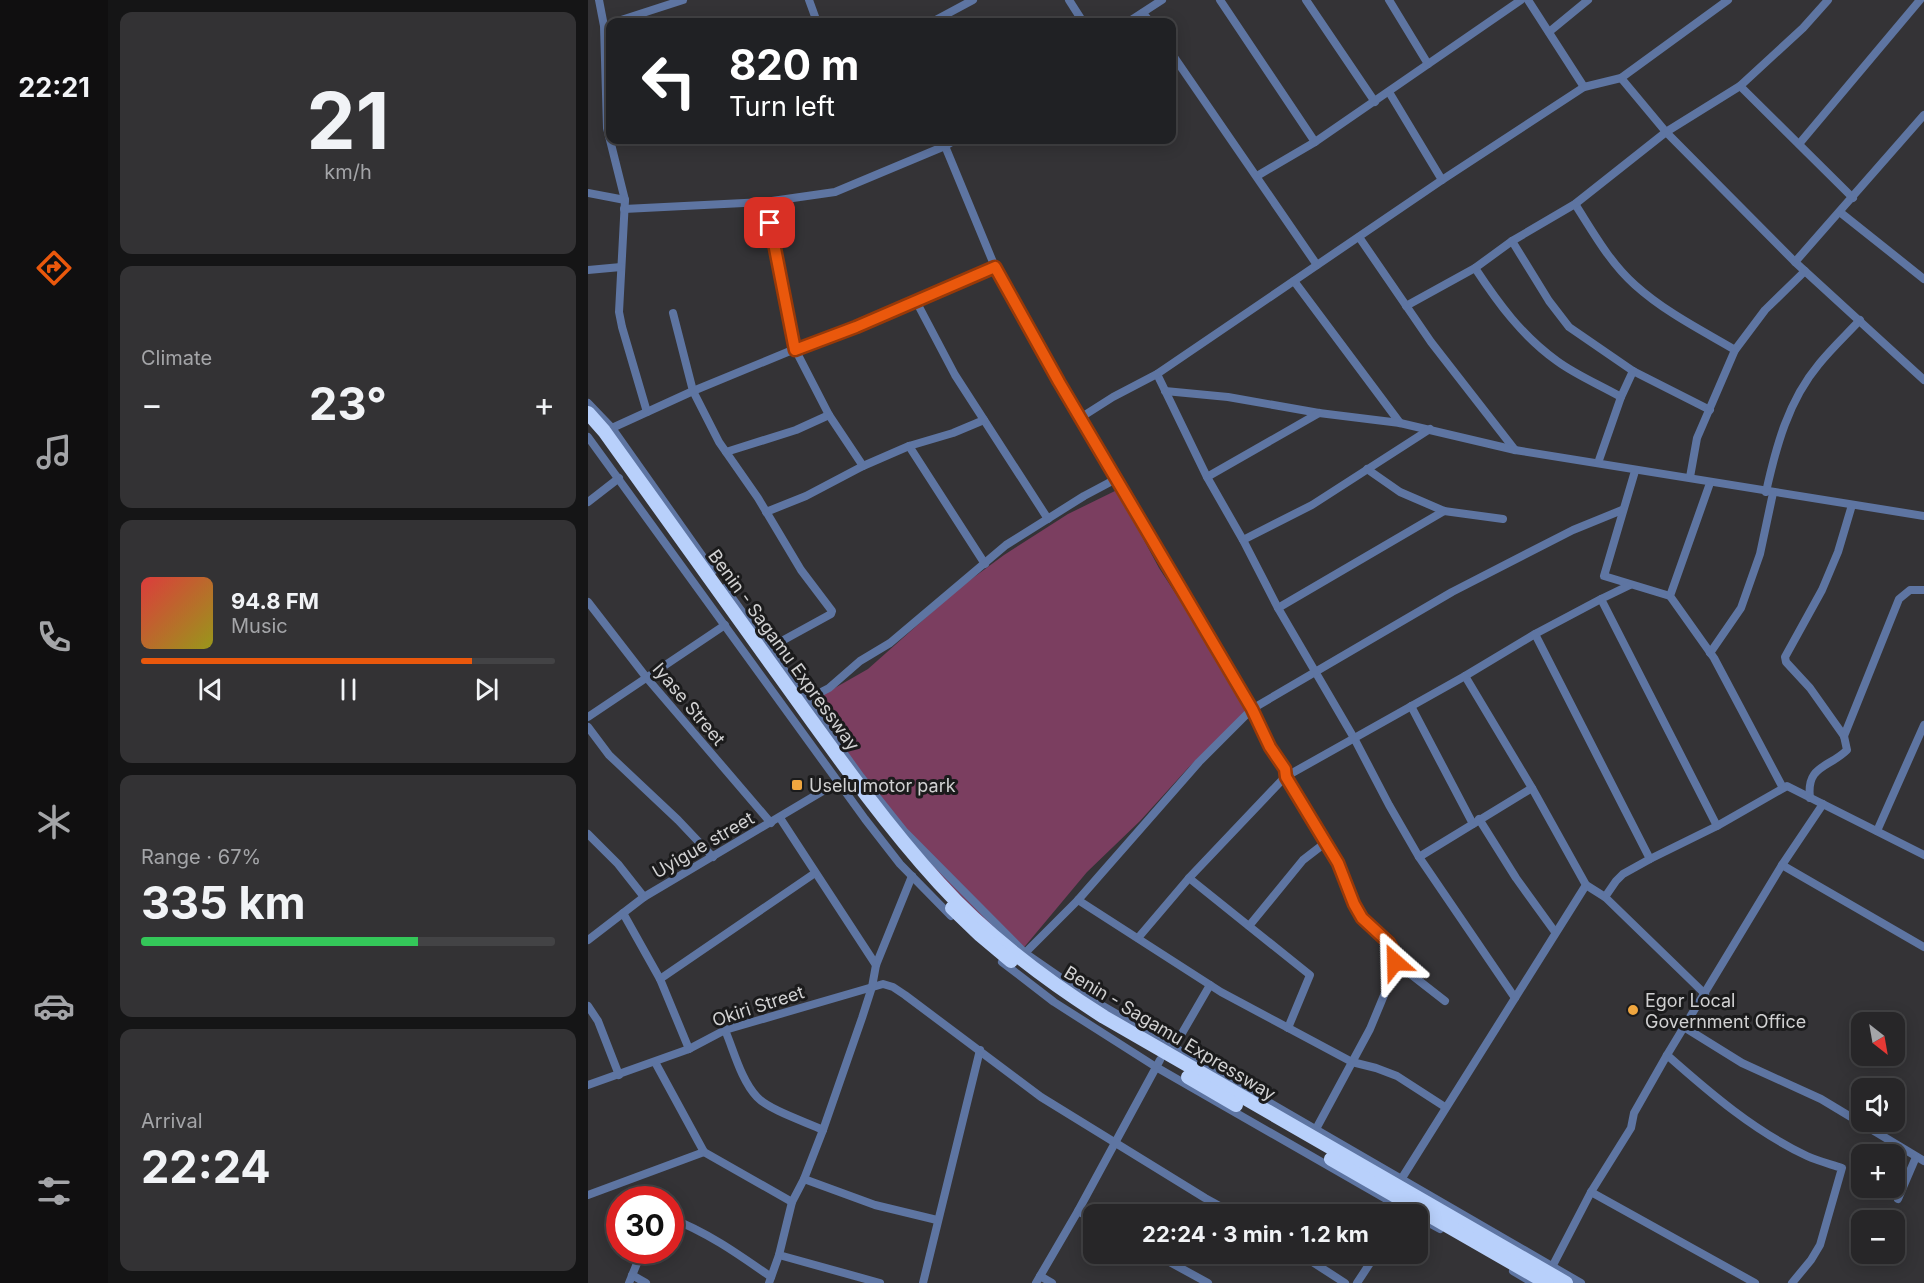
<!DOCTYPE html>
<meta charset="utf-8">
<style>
body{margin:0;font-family:Inter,sans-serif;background:#333234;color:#f1f3f6;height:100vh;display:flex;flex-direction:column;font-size:22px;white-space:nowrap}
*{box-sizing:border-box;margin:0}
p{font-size:20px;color:#a4a5a8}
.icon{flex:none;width:33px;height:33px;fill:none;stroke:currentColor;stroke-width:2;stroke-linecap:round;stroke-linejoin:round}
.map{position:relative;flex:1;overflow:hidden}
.side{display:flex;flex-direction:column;gap:12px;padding:12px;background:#151516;width:480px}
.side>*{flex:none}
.top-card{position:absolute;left:18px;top:18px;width:570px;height:126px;border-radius:12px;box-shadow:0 3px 15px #0003,0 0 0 2px #434345;background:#202124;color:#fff;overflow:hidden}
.needle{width:39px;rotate:149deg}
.tools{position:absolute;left:1263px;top:1012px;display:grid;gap:12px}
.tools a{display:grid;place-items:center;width:54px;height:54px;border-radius:12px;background:#272628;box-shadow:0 3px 15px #0003,0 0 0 2px #434345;font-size:30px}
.speed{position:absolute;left:18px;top:1186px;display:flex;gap:12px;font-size:30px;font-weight:700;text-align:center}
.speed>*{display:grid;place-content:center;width:78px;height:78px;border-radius:50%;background:#272628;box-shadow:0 3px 15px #0003,0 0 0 2px #434345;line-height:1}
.speed .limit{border:9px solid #d22;background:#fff;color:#111}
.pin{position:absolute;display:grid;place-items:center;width:51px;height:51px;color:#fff;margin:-26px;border-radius:12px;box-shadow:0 3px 9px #0006}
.me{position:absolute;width:66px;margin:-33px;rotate:335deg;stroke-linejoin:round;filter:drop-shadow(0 0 4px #0008)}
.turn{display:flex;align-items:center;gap:21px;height:126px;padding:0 24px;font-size:27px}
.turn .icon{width:78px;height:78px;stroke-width:2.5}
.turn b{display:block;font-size:42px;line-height:51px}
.big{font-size:45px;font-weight:700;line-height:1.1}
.side .widget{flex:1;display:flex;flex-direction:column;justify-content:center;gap:9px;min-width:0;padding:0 21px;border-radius:12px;background:#333234}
.side .dial{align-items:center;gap:0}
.dial b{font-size:78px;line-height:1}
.song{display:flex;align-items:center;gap:18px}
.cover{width:72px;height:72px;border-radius:9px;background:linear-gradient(135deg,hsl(0 70% 55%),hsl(60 70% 35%))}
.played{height:6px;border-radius:3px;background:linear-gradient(90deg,#ea580c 80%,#434345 80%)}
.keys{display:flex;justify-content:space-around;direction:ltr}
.heat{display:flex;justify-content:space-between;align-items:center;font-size:33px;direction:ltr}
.charge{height:9px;border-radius:4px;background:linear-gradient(90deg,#34c759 67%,#434345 0)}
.trip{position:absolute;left:495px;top:1204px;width:345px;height:60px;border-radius:12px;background:#272628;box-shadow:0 3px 15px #0003,0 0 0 2px #434345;font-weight:700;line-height:60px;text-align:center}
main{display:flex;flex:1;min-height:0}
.dock{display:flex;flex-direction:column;width:108px;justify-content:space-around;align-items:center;background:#100f10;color:#a4a5a8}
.dock .icon{width:42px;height:42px}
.dock .current{color:#ea580c}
.dock b{font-size:27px;color:#f1f3f6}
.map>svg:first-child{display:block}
.green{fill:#7b3e60}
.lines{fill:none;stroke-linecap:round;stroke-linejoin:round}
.street{stroke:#5e75a2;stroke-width:8}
.highway{stroke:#b8d0fb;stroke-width:14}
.route-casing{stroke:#983908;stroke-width:15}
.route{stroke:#ea580c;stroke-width:10}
.poi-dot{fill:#f0a63f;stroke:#1b1b1c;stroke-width:2}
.labels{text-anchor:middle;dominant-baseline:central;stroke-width:6;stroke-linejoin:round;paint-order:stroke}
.street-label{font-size:18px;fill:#d1d1d2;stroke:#1b1b1c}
.poi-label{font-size:18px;fill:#d1d1d2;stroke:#1b1b1c;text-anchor:start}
</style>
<main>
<nav class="dock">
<b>22:21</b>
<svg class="icon current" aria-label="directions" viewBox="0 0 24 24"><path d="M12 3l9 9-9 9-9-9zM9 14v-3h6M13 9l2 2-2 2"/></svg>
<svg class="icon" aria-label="music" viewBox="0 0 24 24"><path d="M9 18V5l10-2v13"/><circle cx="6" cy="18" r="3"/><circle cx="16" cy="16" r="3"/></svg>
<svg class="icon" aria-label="phone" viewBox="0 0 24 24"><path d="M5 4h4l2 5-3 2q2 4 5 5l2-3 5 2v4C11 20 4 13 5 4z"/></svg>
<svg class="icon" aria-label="climate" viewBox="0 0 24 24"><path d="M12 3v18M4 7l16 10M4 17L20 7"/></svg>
<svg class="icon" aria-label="car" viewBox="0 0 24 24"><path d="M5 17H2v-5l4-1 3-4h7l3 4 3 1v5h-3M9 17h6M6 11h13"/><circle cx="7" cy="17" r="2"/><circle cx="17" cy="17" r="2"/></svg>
<svg class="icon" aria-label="filters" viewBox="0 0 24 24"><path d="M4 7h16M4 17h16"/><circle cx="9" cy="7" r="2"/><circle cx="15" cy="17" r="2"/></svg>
</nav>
<section class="side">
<div class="widget dial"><b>21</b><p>km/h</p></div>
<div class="widget"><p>Climate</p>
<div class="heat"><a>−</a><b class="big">23°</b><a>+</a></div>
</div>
<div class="widget">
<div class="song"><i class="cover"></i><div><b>94.8 FM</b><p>Music</p></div></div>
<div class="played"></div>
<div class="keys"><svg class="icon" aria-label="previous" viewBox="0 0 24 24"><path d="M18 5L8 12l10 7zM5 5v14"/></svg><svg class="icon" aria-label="pause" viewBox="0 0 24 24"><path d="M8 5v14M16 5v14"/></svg><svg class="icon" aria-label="next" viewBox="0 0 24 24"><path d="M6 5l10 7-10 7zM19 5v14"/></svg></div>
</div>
<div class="widget"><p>Range · 67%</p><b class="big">335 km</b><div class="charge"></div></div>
<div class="widget"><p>Arrival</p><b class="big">22:24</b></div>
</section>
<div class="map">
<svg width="1336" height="1283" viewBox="0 0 1336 1283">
<rect width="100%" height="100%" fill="#343336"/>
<path class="green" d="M529,490L571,568L615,636L658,712L600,768L552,821L499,872L433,951L400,923L360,883L276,790L217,705L280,669L370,589L416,555L480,514Z"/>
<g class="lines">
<g class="street">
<path d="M11,0L16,26L19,128L37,200L31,312L34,327L59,412"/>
<path d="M221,0L229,22"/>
<path d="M481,0L495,22"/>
<path d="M632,0L727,142"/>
<path d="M718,0L787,102"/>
<path d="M801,0L840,64"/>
<path d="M940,0L996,87"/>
<path d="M555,13L562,22"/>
<path d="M27,22L95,0"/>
<path d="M344,22L385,0"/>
<path d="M540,22L574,0"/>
<path d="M961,32L1000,0"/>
<path d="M584,54L729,265"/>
<path d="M1033,78L1078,132L1207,262L1336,380"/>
<path d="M1152,86L1265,198"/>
<path d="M801,92L854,180"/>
<path d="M1211,144L1332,0"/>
<path d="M357,146L407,267L471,382L664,709L682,747L697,769V777L750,863L766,904L774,918L801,943L808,955L804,976L782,1029L728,1129"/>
<path d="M669,176L727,142L933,0"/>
<path d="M0,193L37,200"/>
<path d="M177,202L207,349L241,415L275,466"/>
<path d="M987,204C1005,232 1022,263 1047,285C1077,312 1113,330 1147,350"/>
<path d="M36,209L177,202L247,192L357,146L367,140"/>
<path d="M1253,213L1336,279"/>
<path d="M771,237L843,342L927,450"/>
<path d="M924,241L961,301L981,327L1045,371L1122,410"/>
<path d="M1207,262L1336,115"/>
<path d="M887,268C910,303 934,336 969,361C988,375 1012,385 1033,397L1045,371"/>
<path d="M0,270L33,267"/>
<path d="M706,281L812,423"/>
<path d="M328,301L367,375L460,519"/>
<path d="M818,306L887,268L924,241L987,204L1078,132L1152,86L1215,28L1240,0"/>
<path d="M85,313L105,391L131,442L170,498L213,570L244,611L243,614L181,648"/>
<path d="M569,374L619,477L655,540L690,608L766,738L801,805L831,857L927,998"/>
<path d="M577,391L640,397L731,413L812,423L927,450L1336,516"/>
<path d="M0,403L24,428L125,571"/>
<path d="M492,418L525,397L569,374L854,180L996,87L1033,78L1140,0"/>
<path d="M24,428L105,391L207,349L268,327L407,267"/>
<path d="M0,437L277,819L312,864L363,916"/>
<path d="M321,446L397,564"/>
<path d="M138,452L208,430L241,415"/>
<path d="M1010,463L1033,397"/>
<path d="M779,469L812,492L856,511L915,519"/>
<path d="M1047,471L1016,576L1082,596"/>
<path d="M619,477L731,413"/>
<path d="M1102,477L1109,438L1147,350L1177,310L1217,271"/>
<path d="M1122,483L1082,596L1126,658L1195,788"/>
<path d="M1178,492C1188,447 1200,401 1231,364C1243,349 1258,335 1272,320"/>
<path d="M0,502L31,478"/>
<path d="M178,512L218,496L275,466L321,446L365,433L396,420"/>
<path d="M655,540L724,505L842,429"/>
<path d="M1042,585L1013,599L1129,826"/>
<path d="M137,588L273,777L316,831L437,953L508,1002L993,1283"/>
<path d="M1013,599L947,634L877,676L944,788L998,885L1017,897L1117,994"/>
<path d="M0,602L58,677L183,823"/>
<path d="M690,608L856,511"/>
<path d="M947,634L1062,859"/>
<path d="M1122,653L1153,608L1172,554L1185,493"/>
<path d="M218,700L241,688L272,661L302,643L418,545L496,496L528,479"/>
<path d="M823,706L885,824"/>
<path d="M0,717L137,625"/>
<path d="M0,727L21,755L90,820L125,857"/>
<path d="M1256,736L1311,599L1322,590H1336"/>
<path d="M1222,798C1218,765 1241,768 1259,750L1256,736L1222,688L1198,662L1197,657L1234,590L1250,552L1264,505"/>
<path d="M192,818L288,965"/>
<path d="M891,819L928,878L967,932"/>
<path d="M1289,831L1336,725"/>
<path d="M0,834L30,864L56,897"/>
<path d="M831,857L944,788"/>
<path d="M1194,865L1336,947"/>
<path d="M601,878L722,975L700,1028"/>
<path d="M1017,897L1028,881L1035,874L1062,859L1129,826L1199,786L1336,855"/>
<path d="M490,900L633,992L764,1062L788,1068L809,1076L857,1107"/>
<path d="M35,913L72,979L101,1049"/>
<path d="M661,926L715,860L737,843"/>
<path d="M550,938L601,878L697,777L877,676"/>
<path d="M0,940L56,897L250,782"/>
<path d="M437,953L490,900L611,762L664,709L864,592L985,530L1034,510"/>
<path d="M414,962L466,1002L568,1067L826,1215"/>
<path d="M807,962L857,1001"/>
<path d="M72,979L227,873"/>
<path d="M0,1006L10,1021L31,1075"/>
<path d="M1096,1027L1154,1063L1233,1099L1336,1161"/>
<path d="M137,1030C146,1051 153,1080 169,1097C181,1110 218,1122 235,1130"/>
<path d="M586,1047L622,985"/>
<path d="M1079,1055C1122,1093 1166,1131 1219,1156C1230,1161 1242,1164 1254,1168L1232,1245L1223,1260L1204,1283"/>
<path d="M67,1062L116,1152L204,1202"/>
<path d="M0,1085L101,1049L137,1030L295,984L305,987L317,995L453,1097L617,1198L648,1215"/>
<path d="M814,1178L998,885"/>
<path d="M216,1179L287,1205L349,1220"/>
<path d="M1003,1192L1167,1283"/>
<path d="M0,1195L116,1152"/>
<path d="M1310,1199L1328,1157"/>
<path d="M490,1211L506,1220"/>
<path d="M830,1217L852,1229"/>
<path d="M82,1218C119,1232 150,1254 183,1277"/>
<path d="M567,1254L620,1283"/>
<path d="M712,1254L757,1283"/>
<path d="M191,1255L292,1283"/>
<path d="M964,1267L1003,1192L1043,1128L1046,1113L1079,1055L1194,865L1235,804"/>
<path d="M925,1271L945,1283"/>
<path d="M44,1275L58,1283"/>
<path d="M452,1276L464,1283"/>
<path d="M41,1283L54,1251"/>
<path d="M181,1283L191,1255L204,1202L216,1179L235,1130L274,1018L284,987L288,965L324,876"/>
<path d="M335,1283L392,1050"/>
<path d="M448,1283L490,1211L572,1060"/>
<path d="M769,1283L788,1254"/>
</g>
<g class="highway">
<path d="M0,413L16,431C73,511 131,591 188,671C240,743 291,817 351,883C398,935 456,979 516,1017L978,1283"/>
<path d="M364,908L392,935L423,961"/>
<path d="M600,1077L648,1105"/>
<path d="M743,1159L959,1283"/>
</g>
</g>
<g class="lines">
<g class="route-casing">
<path id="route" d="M182,223L207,350L268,327L407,267L471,382L664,709L682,747L697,769L698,777L750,863L766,904L774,918L801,943L808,955L807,962"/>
</g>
<use href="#route" class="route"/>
</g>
<g class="poi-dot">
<rect x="203" y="779" width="12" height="12" rx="3"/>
<circle cx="1045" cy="1010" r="6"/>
</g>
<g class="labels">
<g class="street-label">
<text transform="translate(196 650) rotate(54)">Benin - Sagamu Expressway</text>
<text transform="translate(101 704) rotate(50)">Iyase Street</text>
<text transform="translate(115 845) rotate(-30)">Uyigue street</text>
<text transform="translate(170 1006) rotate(-18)">Okiri Street</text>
<text transform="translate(582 1033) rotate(31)">Benin - Sagamu Expressway</text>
</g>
<g class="poi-label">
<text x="221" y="785">Uselu motor park</text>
<text x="1057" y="1000">Egor Local<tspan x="1057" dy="21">Government Office</tspan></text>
</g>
</g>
</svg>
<div class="tools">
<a><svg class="needle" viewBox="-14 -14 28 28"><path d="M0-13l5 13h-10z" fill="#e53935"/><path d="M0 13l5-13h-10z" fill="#a4a5a8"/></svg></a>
<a><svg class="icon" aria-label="sound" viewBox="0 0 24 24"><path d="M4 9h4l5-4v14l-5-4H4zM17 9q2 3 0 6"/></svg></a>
<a>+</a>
<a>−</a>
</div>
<div class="speed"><div class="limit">30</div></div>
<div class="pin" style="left:182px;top:223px;background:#d93025"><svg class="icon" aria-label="arrive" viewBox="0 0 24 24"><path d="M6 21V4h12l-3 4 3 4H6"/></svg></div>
<svg class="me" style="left:807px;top:962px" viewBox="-20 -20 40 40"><path d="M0-17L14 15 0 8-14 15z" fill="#ea580c" stroke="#fff" stroke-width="4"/></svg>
<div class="trip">22:24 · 3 min · 1.2 km</div>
<div class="top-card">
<div class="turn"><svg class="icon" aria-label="left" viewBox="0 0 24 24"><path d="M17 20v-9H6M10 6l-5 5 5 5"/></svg><div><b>820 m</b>Turn left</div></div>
</div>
</div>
</main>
